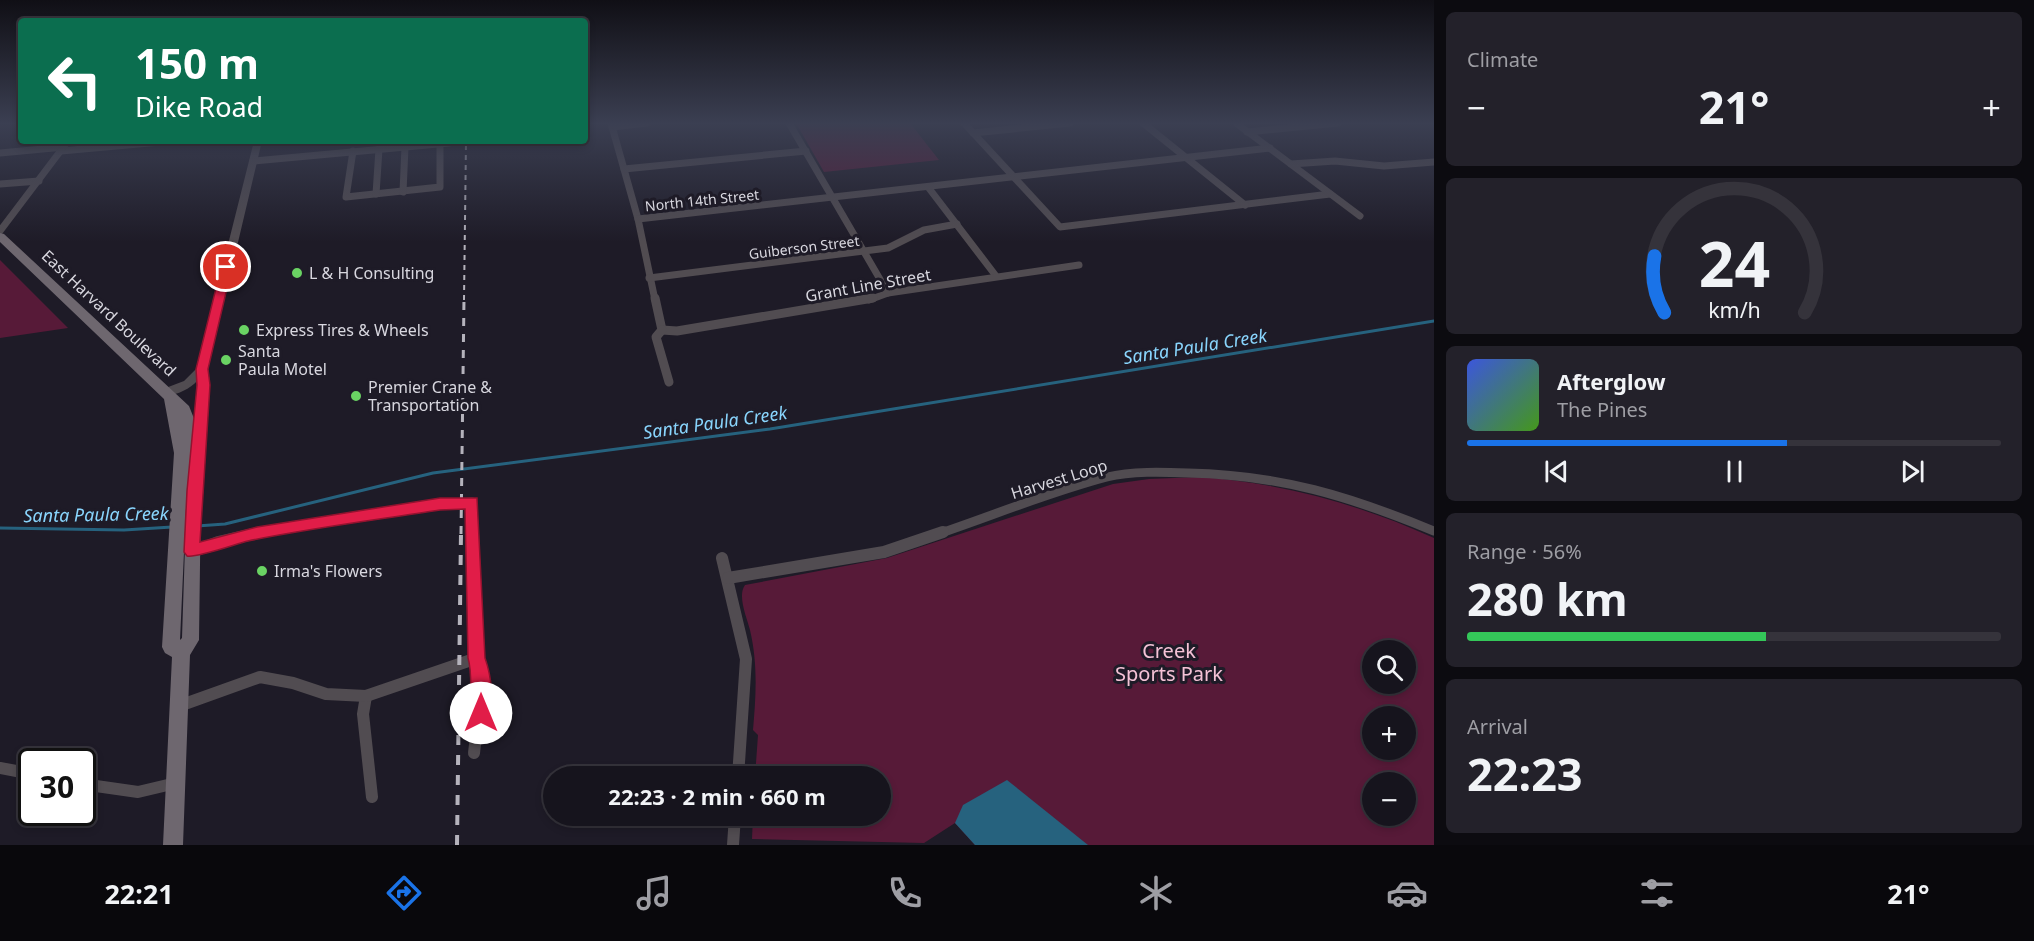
<!DOCTYPE html>
<meta charset="utf-8">
<style>
body{margin:0;font-family:"Noto Sans",sans-serif;background:#23212a;color:#f1f3f6;height:100vh;display:flex;flex-direction:column;font-size:22px;white-space:nowrap}
*{box-sizing:border-box;margin:0}
p{font-size:20px;color:#9e9ea4}
.icon{flex:none;width:33px;height:33px;fill:none;stroke:currentColor;stroke-width:2;stroke-linecap:round;stroke-linejoin:round}
.map{position:relative;flex:1;overflow:hidden}
.drawer{display:flex;flex-direction:column;gap:12px;padding:12px;background:#0c0b10;width:600px}
.drawer>*{flex:none}
.top-card{position:absolute;left:18px;top:18px;width:570px;height:126px;border-radius:6px;box-shadow:0 3px 9px #0003,0 0 0 2px #35333b;background:#0b6e4f;color:#fff;overflow:hidden}
.tools{position:absolute;left:1362px;top:640px;display:grid;gap:12px}
.tools a{display:grid;place-items:center;width:54px;height:54px;border-radius:50%;background:#16141d;box-shadow:0 3px 9px #0003,0 0 0 2px #35333b;font-size:30px}
.speed{position:absolute;left:18px;top:748px;display:flex;gap:12px;font-size:30px;font-weight:700;text-align:center}
.speed>*{display:grid;place-content:center;width:78px;height:78px;border-radius:50%;background:#16141d;box-shadow:0 3px 9px #0003,0 0 0 2px #35333b;line-height:1}
.speed .limit{border:3px solid #111;border-radius:9px;background:#fff;color:#111}
.pin{position:absolute;display:grid;place-items:center;width:51px;height:51px;color:#fff;margin:-26px;border:3px solid #fff;border-radius:50%;box-shadow:0 2px 6px #0007}
.me{position:absolute;width:66px;margin:-33px;rotate:0deg;stroke-linejoin:round;filter:drop-shadow(0 0 4px #0008)}
.turn{display:flex;align-items:center;gap:21px;height:126px;padding:0 18px;font-size:27px}
.turn .icon{width:78px;height:78px;stroke-width:2.5}
.turn b{display:block;font-size:42px;line-height:51px}
.big{font-size:45px;font-weight:700;line-height:1.1}
.drawer .card{flex:1;display:flex;flex-direction:column;justify-content:center;gap:9px;min-width:0;padding:0 21px;border-radius:9px;background:#23212a}
.drawer .dial{align-items:center;gap:0}
.dial svg{height:156px;overflow:visible;fill:none;stroke:#35333b;stroke-width:7;stroke-linecap:round;text-anchor:middle}
.dial text{fill:#f1f3f6;stroke:none}
.song{display:flex;align-items:center;gap:18px}
.cover{width:72px;height:72px;border-radius:9px;background:linear-gradient(135deg,hsl(230 70% 55%),hsl(100 70% 35%))}
.played{height:6px;border-radius:3px;background:linear-gradient(90deg,#1a73e8 60%,#35333b 60%)}
.keys{display:flex;justify-content:space-around;direction:ltr}
.heat{display:flex;justify-content:space-between;align-items:center;font-size:33px;direction:ltr}
.charge{height:9px;border-radius:4px;background:linear-gradient(90deg,#34c759 56%,#35333b 0)}
.trip{position:absolute;left:543px;top:766px;width:348px;height:60px;border-radius:30px;background:#16141d;box-shadow:0 3px 9px #0003,0 0 0 2px #35333b;font-weight:700;line-height:60px;text-align:center}
.tabs{display:flex;height:96px;justify-content:space-around;align-items:center;background:#09080c;color:#9e9ea4}
.tabs .icon{width:42px;height:42px}
.tabs .current{color:#1a73e8}
.tabs b{font-size:27px;color:#f1f3f6}
main{display:flex;flex:1;min-height:0}
.map>svg:first-child{display:block}
.green{fill:#571a38;fill-rule:evenodd}
.water{fill:#26627e}
.lines{fill:none;stroke-linecap:round;stroke-linejoin:round}
.stream{stroke:#26627e;stroke-width:3}
.minor-far2{stroke:#514c51;stroke-width:7}
.minor-far1{stroke:#514c51;stroke-width:9}
.minor{stroke:#514c51;stroke-width:12}
.tertiary{fill:#514c51;fill-rule:evenodd}
.secondary{fill:#6e676f;fill-rule:evenodd}
.rail-far2{stroke:#b5b3bc;stroke-width:2;stroke-dasharray:5 5;stroke-linecap:butt}
.rail-far1{stroke:#b5b3bc;stroke-width:3;stroke-dasharray:8 8;stroke-linecap:butt}
.rail{stroke:#b5b3bc;stroke-width:4;stroke-dasharray:10 10;stroke-linecap:butt}
.route{fill:#e11d48;stroke:#92132f;stroke-width:1.5}
.poi-dot{fill:#6ad363;stroke:#1e1b27;stroke-width:2}
.labels{text-anchor:middle;dominant-baseline:central;stroke-width:6;stroke-linejoin:round;paint-order:stroke}
.far-street-label{font-size:14px;fill:#d8d7df;stroke:#1e1b27}
.poi-label{font-size:16px;fill:#d8d7df;stroke:#1e1b27;text-anchor:start}
.street-label{font-size:16px;fill:#d8d7df;stroke:#1e1b27}
.water-label{font-size:18px;font-style:italic;fill:#89d5fd;stroke:#1e1b27}
.near-park-label{font-size:20px;fill:#f4c2d6;stroke:#1e1b27}
</style>
<main>
<div class="map">
<svg width="1434" height="845" viewBox="0 0 1434 845">
<rect width="100%" height="100%" fill="#1e1b27"/>
<g class="green">
<path d="M796,123H910L939,160L824,172Z"/>
<path d="M0,260L68,328L0,338Z"/>
<path d="M1200,477C1282,483 1359,504 1434,538V845H975L955,823L924,843L752,839L753,816H880V777H755L758,735L753,730C756,696 758,664 750,630C747,618 737,596 745,585L887,558L1113,484L1149,479ZM1372,651H1406V684H1372ZM1372,717H1406V750H1372ZM1372,783H1406V816H1372Z"/>
</g>
<path class="water" d="M1007,780L1088,845H975L955,823L963,805Z"/>
<g class="lines">
<g class="stream">
<path d="M197,526L225,524L433,473L770,429L1434,321"/>
<path d="M0,528L124,530L172,527"/>
</g>
<g class="minor-far2">
<path d="M611,123L638,219L655,300"/>
<path d="M789,123L888,293"/>
<path d="M964,123L1060,227L1330,194"/>
<path d="M1143,123L1245,205"/>
<path d="M1236,123L1360,216"/>
<path d="M612,127L647,123"/>
<path d="M1247,132L1338,123"/>
<path d="M973,133L1070,123"/>
<path d="M61,151L172,141"/>
<path d="M353,151L346,197L440,187V144"/>
<path d="M0,153L64,147"/>
<path d="M253,161L449,143"/>
<path d="M1291,164L1335,161L1384,166L1434,162"/>
<path d="M624,169L806,151"/>
<path d="M0,184L39,181"/>
<path d="M928,187L996,276"/>
<path d="M403,192L405,147"/>
<path d="M376,194L379,149"/>
<path d="M638,219L1270,148"/>
<path d="M0,231L68,141"/>
<path d="M649,278L888,248L924,230L957,224"/>
<path d="M869,300L888,293L1079,265"/>
</g>
<g class="minor-far1">
<path d="M655,298L662,330"/>
<path d="M662,330L677,331L873,298"/>
<path d="M662,330L656,337L669,382"/>
<path d="M254,534L440,504L472,502L473,534"/>
<path d="M938,534C994,515 1050,492 1107,477C1132,471 1162,472 1188,473C1281,475 1349,496 1434,531"/>
</g>
<g class="minor">
<path d="M473,532L477,658L481,693L474,753"/>
<path d="M192,552L218,542L262,532"/>
<path d="M722,558L746,659L738,777"/>
<path d="M728,578L884,552L943,532"/>
<path d="M366,696L363,714L372,797"/>
<path d="M179,706L260,677L293,683L326,694L366,696L477,658"/>
<path d="M0,768L32,774"/>
<path d="M82,784L138,792L176,783"/>
<path d="M733,845L735,816"/>
</g>
<path class="tertiary" d="M254,141H262L208,369L209,385L204,454L202,457H194L192,454L197,381C190,389 174,397 163,395L161,392L163,389L184,381L197,368Z"/>
<path class="secondary" d="M0,233L4,234L189,406L199,431L201,491L199,640L190,655L183,845H163L172,657L165,653L162,647L174,453L164,399L0,242ZM187,486L182,638L180,640Z"/>
<path class="rail-far2" d="M464,300L466,141"/>
<path class="rail-far1" d="M461,534L464,298"/>
<path class="rail" d="M457,845L461,532"/>
</g>
<linearGradient id="sky" x2="0" y2="1"><stop stop-color="#100f15"/><stop offset="0.51" stop-color="#3b3f52"/><stop offset="1" stop-color="#3b3f52" stop-opacity="0"/></linearGradient>
<rect width="1434" height="242" fill="url(#sky)"/>
<path class="route" d="M222,264L232,267L208,369L210,385L200,542L257,527L440,498H477L485,658C491,675 495,702 488,719L481,722L475,719C467,701 474,678 468,658L465,509L440,510C376,520 311,528 248,541C236,544 194,559 187,556L184,552L187,491L197,385L196,369Z"/>
<g class="poi-dot">
<circle cx="297" cy="273" r="6"/>
<circle cx="244" cy="330" r="6"/>
<circle cx="226" cy="360" r="6"/>
<circle cx="356" cy="396" r="6"/>
<circle cx="262" cy="571" r="6"/>
</g>
<g class="labels">
<g class="far-street-label">
<text transform="translate(702 200) rotate(-6)">North 14th Street</text>
<text transform="translate(804 247) rotate(-7)">Guiberson Street</text>
</g>
<g class="poi-label">
<text x="309" y="273">L &amp; H Consulting</text>
<text x="256" y="330">Express Tires &amp; Wheels</text>
<text x="238" y="351">Santa<tspan x="238" dy="18">Paula Motel</tspan></text>
<text x="368" y="387">Premier Crane &amp;<tspan x="368" dy="18">Transportation</tspan></text>
<text x="274" y="571">Irma's Flowers</text>
</g>
<g class="street-label">
<text transform="translate(868 285) rotate(-10)">Grant Line Street</text>
<text transform="translate(109 313) rotate(43)">East Harvard Boulevard</text>
<text transform="translate(1059 479) rotate(-17)">Harvest Loop</text>
</g>
<g class="water-label">
<text transform="translate(1195 346) rotate(-9)">Santa Paula Creek</text>
<text transform="translate(715 422) rotate(-8)">Santa Paula Creek</text>
<text transform="translate(96 514) rotate(-1)">Santa Paula Creek</text>
</g>
<g class="near-park-label">
<text x="1169" y="650">Creek<tspan x="1169" dy="23">Sports Park</tspan></text>
</g>
</g>
</svg>
<div class="tools">
<a><svg class="icon" aria-label="search" viewBox="0 0 24 24"><circle cx="10" cy="10" r="6"/><path d="M15 15l6 6"/></svg></a>
<a>+</a>
<a>−</a>
</div>
<div class="speed"><div class="limit">30</div></div>
<div class="pin" style="left:226px;top:267px;background:#d93025"><svg class="icon" aria-label="arrive" viewBox="0 0 24 24"><path d="M6 21V4h12l-3 4 3 4H6"/></svg></div>
<svg class="me" style="left:481px;top:713px" viewBox="-20 -20 40 40"><circle r="19" fill="#fff"/><path d="M0-13L10 11 0 6-10 11z" fill="#e11d48"/></svg>
<div class="trip">22:23 · 2 min · 660 m</div>
<div class="top-card">
<div class="turn"><svg class="icon" aria-label="left" viewBox="0 0 24 24"><path d="M17 20v-9H6M10 6l-5 5 5 5"/></svg><div><b>150 m</b>Dike Road</div></div>
</div>
</div>
<section class="drawer">
<div class="card"><p>Climate</p>
<div class="heat"><a>−</a><b class="big">21°</b><a>+</a></div>
</div>
<div class="card dial"><svg viewBox="0 0 100 80">
<path d="M14 69A42 42 0 1 1 86 69"/>
<path d="M14 69A42 42 0 0 1 9 40" stroke="#1a73e8"/>
<text x="50" y="56" font-size="32" font-weight="700">24</text>
<text x="50" y="72" font-size="11">km/h</text>
</svg></div>
<div class="card">
<div class="song"><i class="cover"></i><div><b>Afterglow</b><p>The Pines</p></div></div>
<div class="played"></div>
<div class="keys"><svg class="icon" aria-label="previous" viewBox="0 0 24 24"><path d="M18 5L8 12l10 7zM5 5v14"/></svg><svg class="icon" aria-label="pause" viewBox="0 0 24 24"><path d="M8 5v14M16 5v14"/></svg><svg class="icon" aria-label="next" viewBox="0 0 24 24"><path d="M6 5l10 7-10 7zM19 5v14"/></svg></div>
</div>
<div class="card"><p>Range · 56%</p><b class="big">280 km</b><div class="charge"></div></div>
<div class="card"><p>Arrival</p><b class="big">22:23</b></div>
</section>
</main>
<nav class="tabs">
<b>22:21</b>
<svg class="icon current" aria-label="directions" viewBox="0 0 24 24"><path d="M12 3l9 9-9 9-9-9zM9 14v-3h6M13 9l2 2-2 2"/></svg>
<svg class="icon" aria-label="music" viewBox="0 0 24 24"><path d="M9 18V5l10-2v13"/><circle cx="6" cy="18" r="3"/><circle cx="16" cy="16" r="3"/></svg>
<svg class="icon" aria-label="phone" viewBox="0 0 24 24"><path d="M5 4h4l2 5-3 2q2 4 5 5l2-3 5 2v4C11 20 4 13 5 4z"/></svg>
<svg class="icon" aria-label="climate" viewBox="0 0 24 24"><path d="M12 3v18M4 7l16 10M4 17L20 7"/></svg>
<svg class="icon" aria-label="car" viewBox="0 0 24 24"><path d="M5 17H2v-5l4-1 3-4h7l3 4 3 1v5h-3M9 17h6M6 11h13"/><circle cx="7" cy="17" r="2"/><circle cx="17" cy="17" r="2"/></svg>
<svg class="icon" aria-label="filters" viewBox="0 0 24 24"><path d="M4 7h16M4 17h16"/><circle cx="9" cy="7" r="2"/><circle cx="15" cy="17" r="2"/></svg>
<b>21°</b>
</nav>
